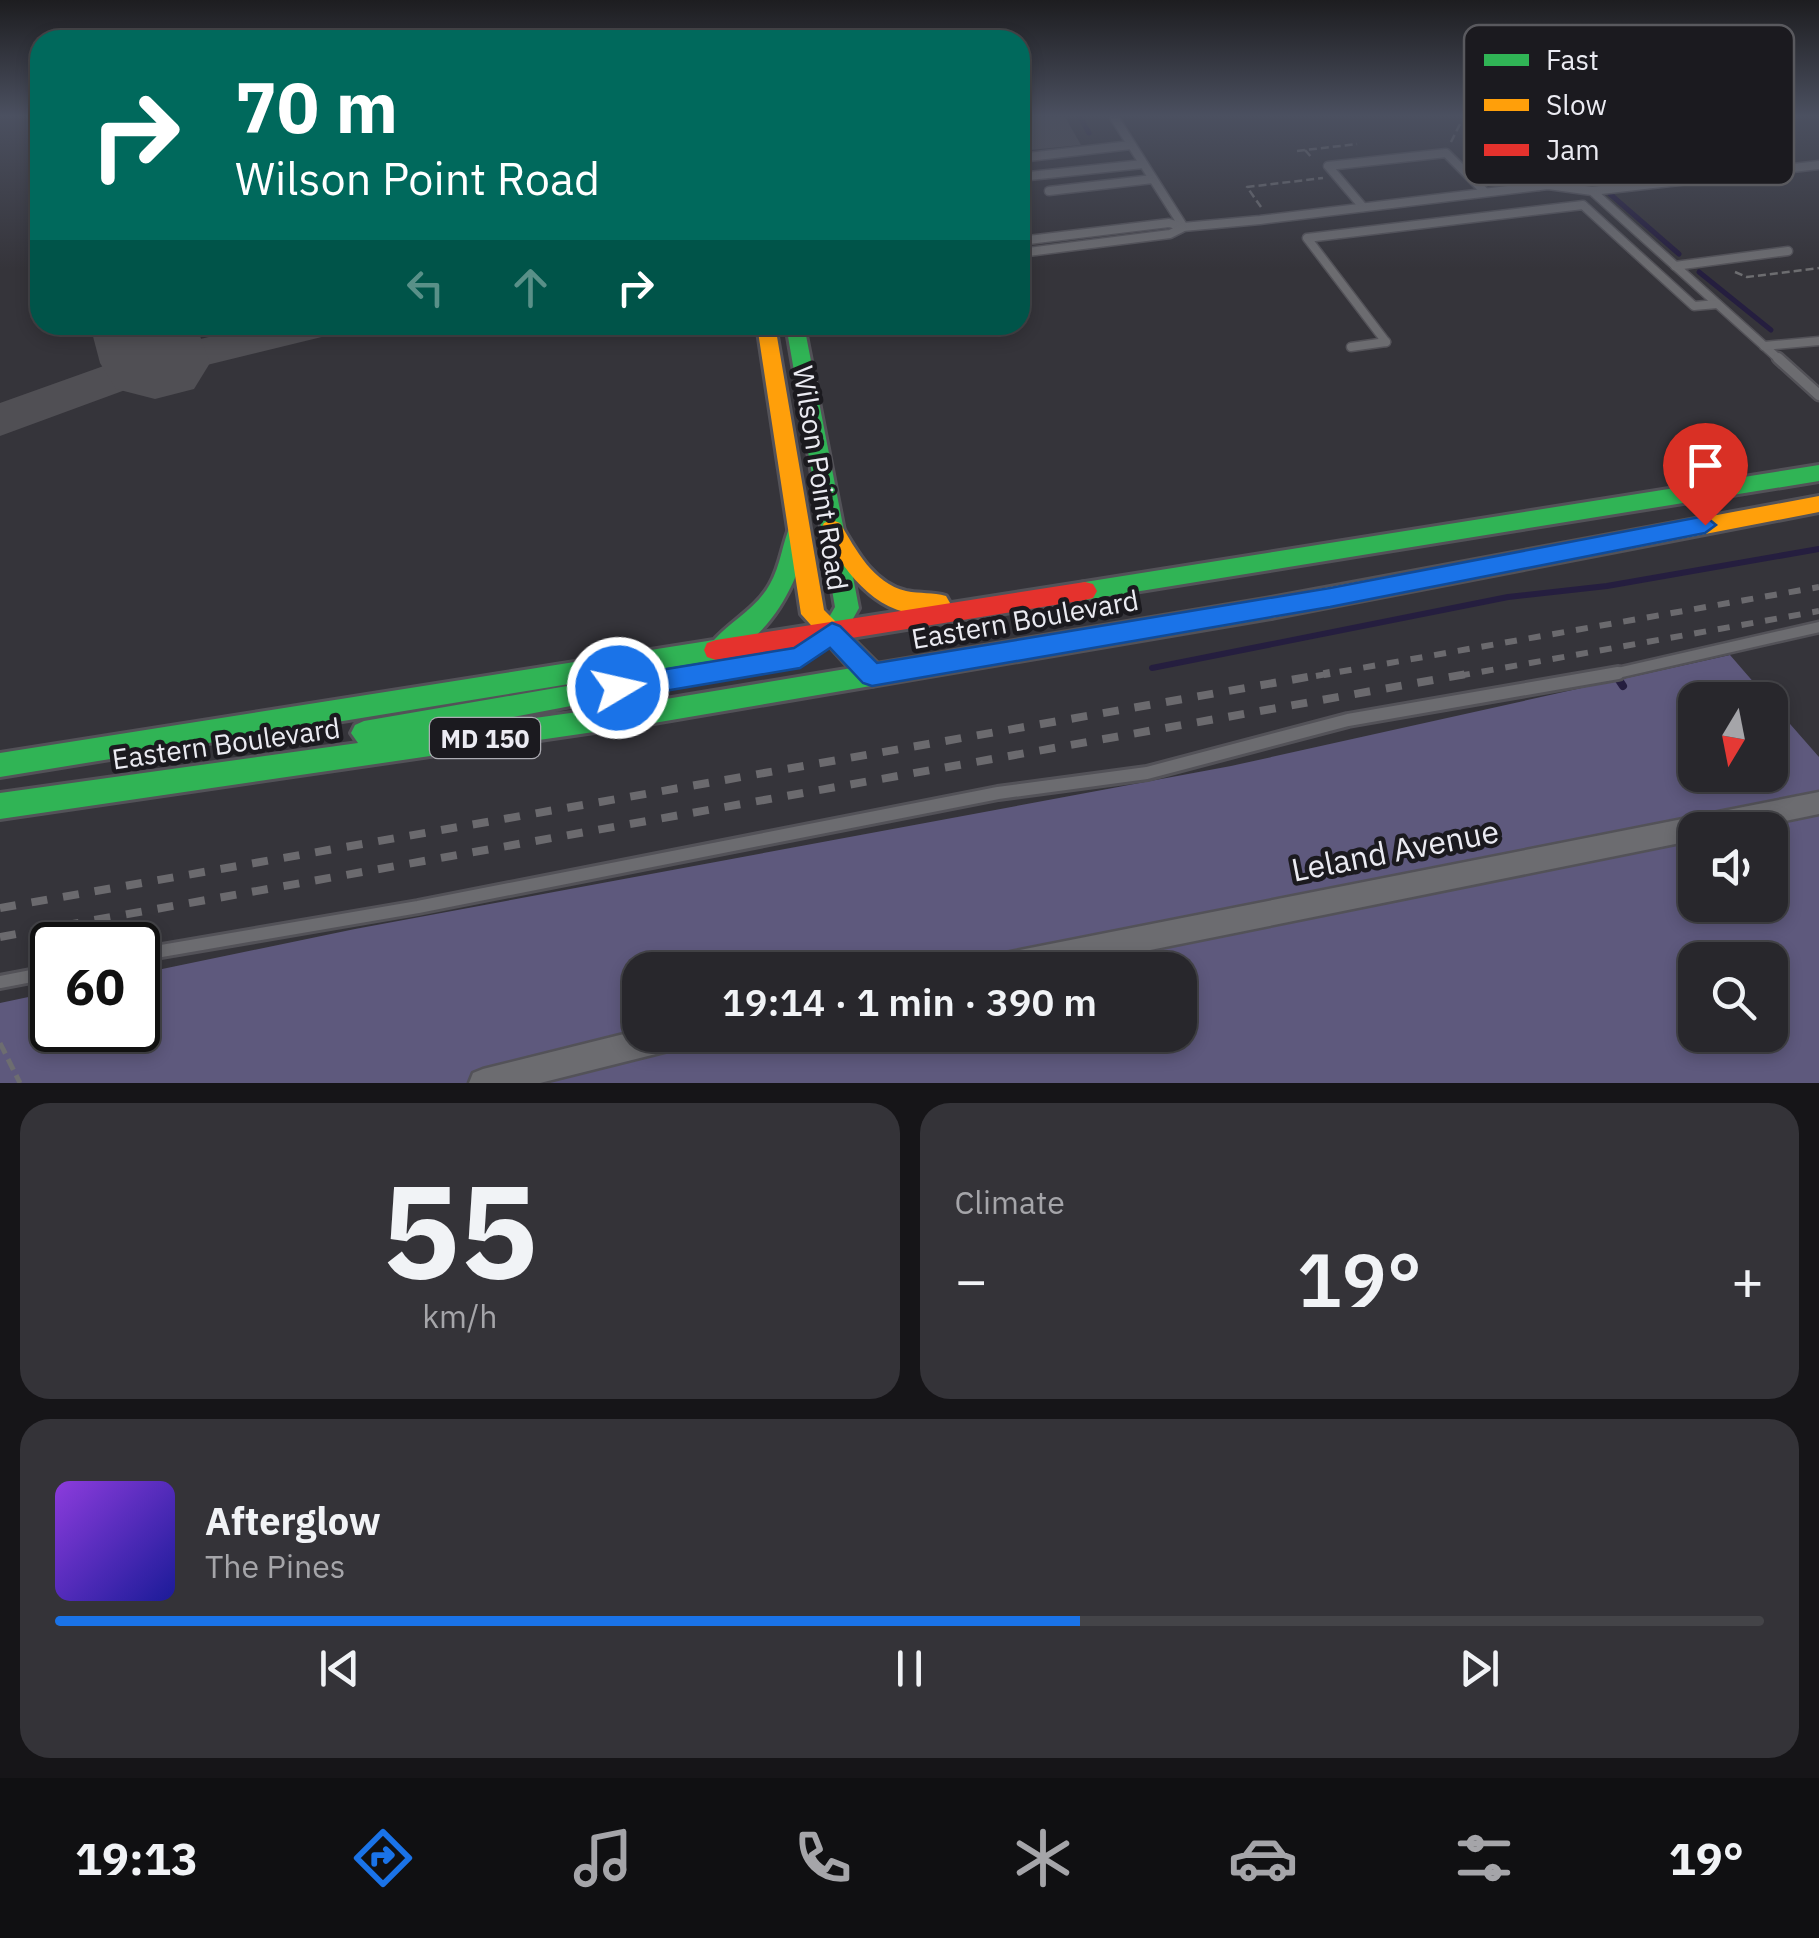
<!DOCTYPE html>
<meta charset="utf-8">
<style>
body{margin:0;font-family:"IBM Plex Sans",sans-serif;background:#343338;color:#f1f3f6;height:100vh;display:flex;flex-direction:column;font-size:38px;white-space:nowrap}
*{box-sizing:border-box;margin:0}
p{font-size:32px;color:#a5a5a9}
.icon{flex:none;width:55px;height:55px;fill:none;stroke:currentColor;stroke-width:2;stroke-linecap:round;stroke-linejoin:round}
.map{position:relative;height:1083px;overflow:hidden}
.details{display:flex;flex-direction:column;gap:20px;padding:20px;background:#161518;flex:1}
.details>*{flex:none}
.banner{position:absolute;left:30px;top:30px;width:1000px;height:305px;border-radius:30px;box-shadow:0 5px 15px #0003,0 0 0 2px #444448;background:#00695c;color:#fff;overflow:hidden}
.needle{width:65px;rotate:190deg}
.controls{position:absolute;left:1678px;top:682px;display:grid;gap:20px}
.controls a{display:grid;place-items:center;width:110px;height:110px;border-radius:20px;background:#28272c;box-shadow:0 5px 15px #0003,0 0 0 2px #444448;font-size:50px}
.speed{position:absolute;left:30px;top:922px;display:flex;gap:20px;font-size:50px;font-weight:700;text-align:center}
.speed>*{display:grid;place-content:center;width:130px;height:130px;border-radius:50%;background:#28272c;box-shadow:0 5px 15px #0003,0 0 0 2px #444448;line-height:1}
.speed .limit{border:5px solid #111;border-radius:15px;background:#fff;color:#111}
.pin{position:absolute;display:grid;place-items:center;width:85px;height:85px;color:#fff;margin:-102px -42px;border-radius:50% 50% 50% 0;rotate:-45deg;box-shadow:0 0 10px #0007}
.pin .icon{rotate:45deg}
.me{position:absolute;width:110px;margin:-55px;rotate:81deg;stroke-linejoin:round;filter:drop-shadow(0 0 8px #0008)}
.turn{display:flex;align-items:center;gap:35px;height:210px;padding:0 40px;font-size:45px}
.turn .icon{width:130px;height:130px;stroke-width:2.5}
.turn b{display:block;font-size:70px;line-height:85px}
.lanes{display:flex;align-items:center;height:95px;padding:0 40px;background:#0003;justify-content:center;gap:50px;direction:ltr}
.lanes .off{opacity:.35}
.big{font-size:75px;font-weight:600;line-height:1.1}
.details .widget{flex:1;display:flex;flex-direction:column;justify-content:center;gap:15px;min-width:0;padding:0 35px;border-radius:30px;background:#343338}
.details .dial{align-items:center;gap:0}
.dial b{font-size:130px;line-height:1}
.song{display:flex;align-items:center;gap:30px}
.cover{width:120px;height:120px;border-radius:15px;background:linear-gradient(135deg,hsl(270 70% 55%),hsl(240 70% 35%))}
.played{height:10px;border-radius:5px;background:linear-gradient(90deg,#1a73e8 60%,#444448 60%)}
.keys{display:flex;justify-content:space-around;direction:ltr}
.heat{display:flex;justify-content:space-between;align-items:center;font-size:55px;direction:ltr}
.details .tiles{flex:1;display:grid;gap:20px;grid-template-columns:1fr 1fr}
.widget:last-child{grid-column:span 2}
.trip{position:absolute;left:622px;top:952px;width:575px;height:100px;border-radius:30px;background:#28272c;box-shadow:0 5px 15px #0003,0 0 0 2px #444448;font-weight:600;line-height:100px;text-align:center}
.dock{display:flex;height:160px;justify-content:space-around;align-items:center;background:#101012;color:#a5a5a9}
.dock .icon{width:70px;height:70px}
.dock .active{color:#1a73e8}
.dock b{font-size:45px;color:#f1f3f6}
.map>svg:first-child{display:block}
.forest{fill:#5e597d;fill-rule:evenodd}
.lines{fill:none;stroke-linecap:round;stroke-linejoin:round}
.stream-far2{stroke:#251e3f;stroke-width:5}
.stream-far1{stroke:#251e3f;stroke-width:6}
.stream{stroke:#251e3f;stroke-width:8}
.taxiway{fill:#504f54;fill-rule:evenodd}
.runway{fill:#504f54;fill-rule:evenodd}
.building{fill:#4e4d52}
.lane-far2-casing{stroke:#535258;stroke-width:11}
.lane-far1-casing{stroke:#535258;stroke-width:15}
.lane-casing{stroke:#535258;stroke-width:18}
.street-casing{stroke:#535258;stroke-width:5}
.fast-casing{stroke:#535258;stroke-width:6}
.slow-casing{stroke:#535258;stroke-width:6}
.jam-casing{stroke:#535258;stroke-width:6}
.path-far1{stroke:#6d6d70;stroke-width:2.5;stroke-dasharray:8 4;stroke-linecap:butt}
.path{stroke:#6d6d70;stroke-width:5;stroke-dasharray:12 6;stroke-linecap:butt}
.lane-far2{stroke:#6c6c70;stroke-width:8}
.lane-far1{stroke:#6c6c70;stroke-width:10}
.lane{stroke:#6c6c70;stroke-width:12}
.street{fill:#6c6c70;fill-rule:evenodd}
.fast{fill:#30b455;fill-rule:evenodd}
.slow{fill:#ff9f0a;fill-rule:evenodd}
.jam{fill:#e5322d;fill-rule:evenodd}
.rail-far1{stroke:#6b6a6e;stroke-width:6;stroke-dasharray:12 12;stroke-linecap:butt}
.rail{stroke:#6b6a6e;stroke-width:8;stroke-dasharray:16 16;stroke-linecap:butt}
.route{fill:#1a73e8;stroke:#114b97;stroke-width:2.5}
.labels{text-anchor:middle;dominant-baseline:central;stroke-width:9;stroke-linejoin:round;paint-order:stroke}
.shield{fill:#1b1a1f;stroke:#adacb3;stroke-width:2.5}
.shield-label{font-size:25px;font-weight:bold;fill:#ebebf2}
.street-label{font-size:28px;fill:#ebebf2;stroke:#1b1a1f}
.near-street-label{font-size:32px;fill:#ebebf2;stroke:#1b1a1f}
.key{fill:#1b1a1f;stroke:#59595e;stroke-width:2.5}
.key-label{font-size:28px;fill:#ebebf2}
</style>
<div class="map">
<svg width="1819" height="1083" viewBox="0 0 1819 1083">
<rect width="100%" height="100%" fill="#35343a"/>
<path class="forest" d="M1730,655L1769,700H1695V775H1770V701L1819,757V1083H0V1003L52,992V1030H138V974L355,929L1231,766ZM1695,830H1770V905H1695ZM1695,960H1770V1035H1695ZM640,970H1180V1035H640Z"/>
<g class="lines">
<g class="stream-far2">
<path d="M1080,117L1089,133"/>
<path d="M1610,194L1679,254"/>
<path d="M1699,272L1771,330"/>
</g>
<path class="stream-far1" d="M1152,668L1508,597L1607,586L1819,549"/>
<path class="stream" d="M1617,677L1623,686"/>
<path class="taxiway" d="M260,325H340L334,334L166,375L0,436V403L140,353Z"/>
<path class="runway" d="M90,325H196L210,363L194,389L155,399L116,389L100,363Z"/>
</g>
<path class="building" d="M1020,117H1065L1081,145L1020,151Z"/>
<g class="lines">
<g class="lane-far2-casing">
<g id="lane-far2">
<path d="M1114,117L1183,226"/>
<path d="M1468,117L1539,186"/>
<path d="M1510,117L1539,144L1571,186"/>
<path d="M1020,158L1131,145"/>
<path d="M1020,177L1143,164"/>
<path d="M1049,191L1153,179"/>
<path d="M1592,191L1819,165"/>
<path d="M1363,207L1328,166L1446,153L1485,192"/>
<path d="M1020,241L1169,223L1183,227L1260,220L1548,185L1592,191L1781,361"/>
<path d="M1020,253L1170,234L1182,228"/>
<path d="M1675,266L1788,251"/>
<path d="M1386,342L1307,238L1583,205L1694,306L1717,304"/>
<path d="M1764,346L1819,341"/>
<path d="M1351,347L1386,342"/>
</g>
</g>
<g class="lane-far1-casing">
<g id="lane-far1">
<path d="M1778,358L1819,395"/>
<path d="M1604,676L1819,627"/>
</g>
</g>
<g class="lane-casing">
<g id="lane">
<path d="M138,955L418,907L998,793L1147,773L1348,720L1618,673"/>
<path d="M0,982L52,972"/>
</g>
</g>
<g class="street-casing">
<g id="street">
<path d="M1819,792V814L1742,830H1695V840L1051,970H972L975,960L985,957Z"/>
<path d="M640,1030V1035H690L686,1045L676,1049L540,1083H469L473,1073L483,1069Z"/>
</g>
</g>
<g class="fast-casing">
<g id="fast">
<path d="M786,325H804L859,608L841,640L832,643L823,640L820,633L835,607Z"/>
<path d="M1819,465V481L1085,600L1077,598L1073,591L1077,584L1085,582Z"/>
<path d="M799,521L807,524L810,530C799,583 770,641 716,660L0,777V753L714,640C732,620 756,609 770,584C781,565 782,543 791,524Z"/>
<path d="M1271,598L1279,601L1283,608L1279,615L1271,618L642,725L0,819V793L358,743L351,733L355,725L364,721L567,686L576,689L580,697L576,705L436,732L642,703Z"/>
</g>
</g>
<g class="slow-casing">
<g id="slow">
<path d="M757,325H775L824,610L881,667L884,675L881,683L872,686L863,683L801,614Z"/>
<path d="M1819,496V512L1271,618L1263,615L1259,608L1263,601L1271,598Z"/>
<path d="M832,520L840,523C856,550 873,583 906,591C920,594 933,592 946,596L950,603L946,610C886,630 845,574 821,529L824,523Z"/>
</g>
</g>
<g class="jam-casing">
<path id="jam" d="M1085,582L1093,584L1097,591L1093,598L1085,600L716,660L707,657L704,650L707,643L716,640Z"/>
</g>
<g class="path-far1">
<path d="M1451,142L1460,124"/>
<path d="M1305,150L1312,158"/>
<path d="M1297,151L1357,144"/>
<path d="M1261,207L1247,187L1323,178"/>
<path d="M1735,272L1747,277L1819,268"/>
</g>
<path class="path" d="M0,1043L20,1083"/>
<use href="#lane-far2" class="lane-far2"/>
<use href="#lane-far1" class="lane-far1"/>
<use href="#lane" class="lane"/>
<use href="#street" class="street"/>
<use href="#fast" class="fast"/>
<use href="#slow" class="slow"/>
<use href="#jam" class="jam"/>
<g class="rail-far1">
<path d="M1316,676L1819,587"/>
<path d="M1458,676L1819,611"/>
</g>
<g class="rail">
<path d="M0,908L1330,673"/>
<path d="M0,937L1472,673"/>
</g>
</g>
<linearGradient id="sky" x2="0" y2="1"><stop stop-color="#1d1d20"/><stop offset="0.43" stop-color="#4b5060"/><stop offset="1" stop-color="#4b5060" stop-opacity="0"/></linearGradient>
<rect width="1819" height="269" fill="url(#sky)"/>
<path class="route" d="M1705,516L1716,525L1705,533L1330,607L872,686L863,683L830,648L800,668L618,699L606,688L618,677L794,648L832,623L840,626L877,663L1330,588Z"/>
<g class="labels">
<rect class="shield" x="430" y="718" width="110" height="40" rx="8"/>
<g class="shield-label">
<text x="485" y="738">MD 150</text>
</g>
<g class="street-label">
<text transform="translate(821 478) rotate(81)">Wilson Point Road</text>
<text transform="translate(1025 619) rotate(-10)">Eastern Boulevard</text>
<text transform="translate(226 743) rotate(-8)">Eastern Boulevard</text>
</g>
<g class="near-street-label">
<text transform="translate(1395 850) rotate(-11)">Leland Avenue</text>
</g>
</g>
<rect x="1464" y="25" width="330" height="160" rx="15" class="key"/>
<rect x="1484" y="54" width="45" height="12" fill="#30b455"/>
<rect x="1484" y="99" width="45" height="12" fill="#ff9f0a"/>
<rect x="1484" y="144" width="45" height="12" fill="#e5322d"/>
<g class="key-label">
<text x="1546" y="70">Fast</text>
<text x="1546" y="115">Slow</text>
<text x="1546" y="160">Jam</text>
</g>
</svg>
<div class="controls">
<a><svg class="needle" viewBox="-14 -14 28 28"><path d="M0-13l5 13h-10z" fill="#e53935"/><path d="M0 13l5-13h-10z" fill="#a5a5a9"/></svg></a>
<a><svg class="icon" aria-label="sound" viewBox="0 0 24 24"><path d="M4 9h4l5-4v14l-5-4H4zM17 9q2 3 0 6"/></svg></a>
<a><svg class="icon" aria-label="search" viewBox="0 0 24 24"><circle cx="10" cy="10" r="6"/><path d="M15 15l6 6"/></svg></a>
</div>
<div class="speed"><div class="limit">60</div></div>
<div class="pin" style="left:1705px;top:525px;background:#d93025"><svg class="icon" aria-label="arrive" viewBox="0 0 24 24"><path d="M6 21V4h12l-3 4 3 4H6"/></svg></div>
<svg class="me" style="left:618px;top:688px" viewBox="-20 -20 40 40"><circle r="17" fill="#1a73e8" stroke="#fff" stroke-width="3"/><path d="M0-11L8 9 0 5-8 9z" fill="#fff"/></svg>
<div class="trip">19:14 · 1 min · 390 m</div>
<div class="banner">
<div class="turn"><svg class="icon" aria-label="right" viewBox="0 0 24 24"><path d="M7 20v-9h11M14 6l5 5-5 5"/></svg><div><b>70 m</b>Wilson Point Road</div></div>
<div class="lanes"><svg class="icon off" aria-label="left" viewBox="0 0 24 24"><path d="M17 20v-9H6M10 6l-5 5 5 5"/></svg><svg class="icon off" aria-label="ahead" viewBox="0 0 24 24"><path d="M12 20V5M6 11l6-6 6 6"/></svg><svg class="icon" aria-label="right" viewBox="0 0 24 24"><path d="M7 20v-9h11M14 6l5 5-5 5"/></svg></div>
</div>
</div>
<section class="details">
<div class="tiles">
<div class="widget dial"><b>55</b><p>km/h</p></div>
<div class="widget"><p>Climate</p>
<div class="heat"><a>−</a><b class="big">19°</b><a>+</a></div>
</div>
<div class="widget">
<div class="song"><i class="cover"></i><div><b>Afterglow</b><p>The Pines</p></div></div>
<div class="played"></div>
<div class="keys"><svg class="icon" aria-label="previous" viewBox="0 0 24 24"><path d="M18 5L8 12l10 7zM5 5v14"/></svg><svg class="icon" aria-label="pause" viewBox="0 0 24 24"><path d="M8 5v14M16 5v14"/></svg><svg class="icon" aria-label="next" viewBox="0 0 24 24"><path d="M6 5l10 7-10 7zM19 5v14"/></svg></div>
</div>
</div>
</section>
<nav class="dock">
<b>19:13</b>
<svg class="icon active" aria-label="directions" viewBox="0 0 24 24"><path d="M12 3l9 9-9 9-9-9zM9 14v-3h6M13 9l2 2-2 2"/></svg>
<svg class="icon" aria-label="music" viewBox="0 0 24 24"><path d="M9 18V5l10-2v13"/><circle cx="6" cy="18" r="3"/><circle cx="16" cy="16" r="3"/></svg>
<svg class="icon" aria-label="phone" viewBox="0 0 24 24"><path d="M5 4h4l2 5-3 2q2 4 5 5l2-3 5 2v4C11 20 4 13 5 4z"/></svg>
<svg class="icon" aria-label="climate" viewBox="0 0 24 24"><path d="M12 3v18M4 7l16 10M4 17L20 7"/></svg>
<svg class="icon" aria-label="car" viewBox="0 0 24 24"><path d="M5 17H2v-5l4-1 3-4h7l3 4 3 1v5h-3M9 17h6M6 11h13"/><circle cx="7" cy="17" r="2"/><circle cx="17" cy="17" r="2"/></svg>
<svg class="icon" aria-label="filters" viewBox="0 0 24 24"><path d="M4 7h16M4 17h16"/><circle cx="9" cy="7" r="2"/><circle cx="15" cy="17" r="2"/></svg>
<b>19°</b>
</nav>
